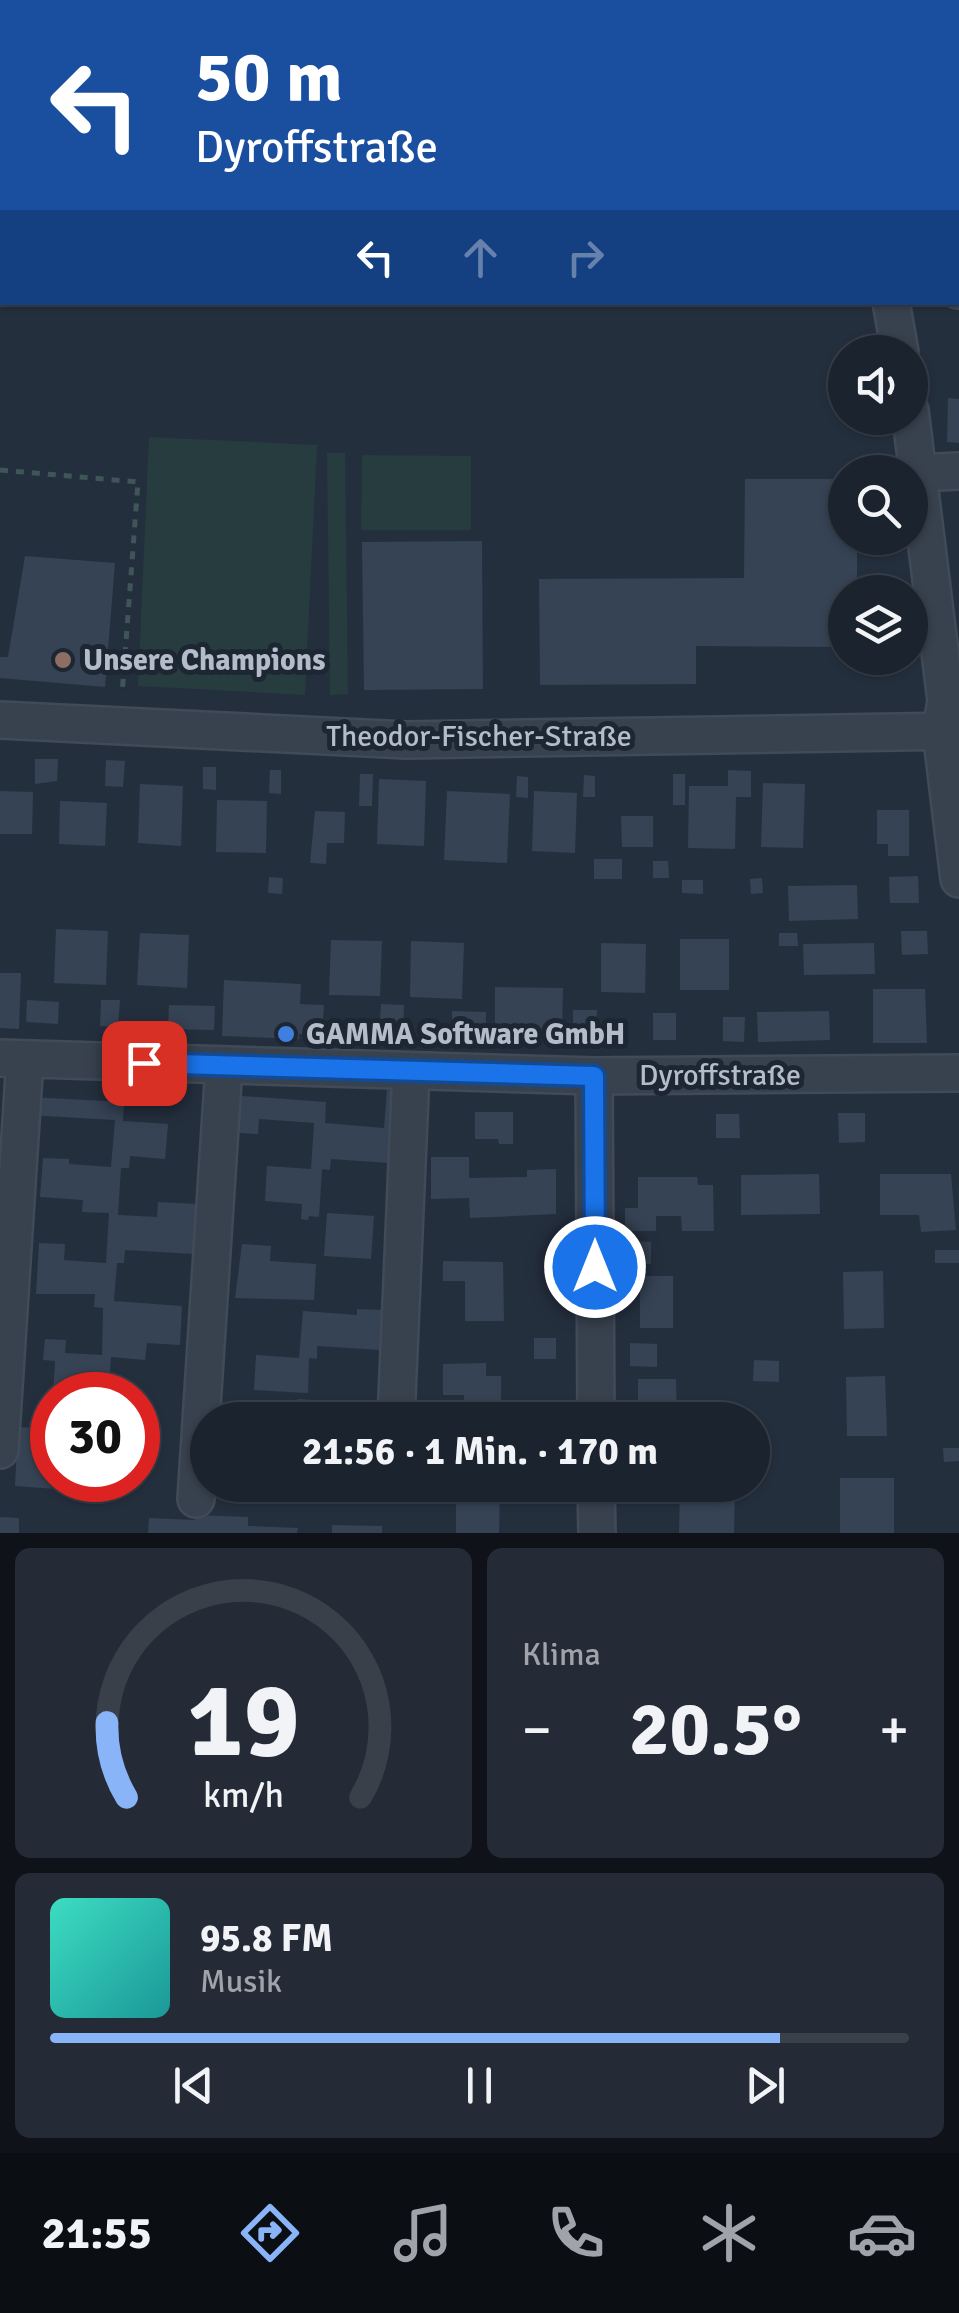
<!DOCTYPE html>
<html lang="de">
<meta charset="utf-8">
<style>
body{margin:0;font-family:Signika,sans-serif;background:#242b36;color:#f1f3f6;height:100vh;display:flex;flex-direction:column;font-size:38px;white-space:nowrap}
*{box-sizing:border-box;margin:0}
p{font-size:32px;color:#a0a4aa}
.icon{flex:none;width:55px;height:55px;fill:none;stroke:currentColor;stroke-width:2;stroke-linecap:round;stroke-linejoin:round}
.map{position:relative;height:1533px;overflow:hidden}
.panel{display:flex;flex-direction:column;gap:15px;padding:15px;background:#0f1319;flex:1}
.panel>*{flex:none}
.top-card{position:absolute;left:0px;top:0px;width:960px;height:305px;box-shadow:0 2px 8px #0004,0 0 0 2px #39404a;background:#1a4fa0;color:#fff;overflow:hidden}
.tools{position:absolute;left:828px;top:335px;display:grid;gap:20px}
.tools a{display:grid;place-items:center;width:100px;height:100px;border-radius:50%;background:#1b232e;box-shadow:0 2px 8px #0004,0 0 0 2px #39404a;font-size:50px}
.speed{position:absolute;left:30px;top:1372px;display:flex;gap:20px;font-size:50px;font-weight:700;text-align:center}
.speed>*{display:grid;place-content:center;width:130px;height:130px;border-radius:50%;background:#1b232e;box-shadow:0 2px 8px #0004,0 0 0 2px #39404a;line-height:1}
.speed .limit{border:15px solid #d22;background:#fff;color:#111}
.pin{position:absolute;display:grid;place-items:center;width:85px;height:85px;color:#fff;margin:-42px;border-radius:20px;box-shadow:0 5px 15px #0006}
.me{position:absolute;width:110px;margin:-55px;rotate:0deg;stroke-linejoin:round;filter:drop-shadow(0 0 8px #0008)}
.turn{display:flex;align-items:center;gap:35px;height:210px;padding:0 30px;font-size:45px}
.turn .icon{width:130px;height:130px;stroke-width:2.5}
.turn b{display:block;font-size:70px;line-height:85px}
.lanes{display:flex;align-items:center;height:95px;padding:0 30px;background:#0003;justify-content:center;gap:50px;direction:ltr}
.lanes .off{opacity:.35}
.big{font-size:75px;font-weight:700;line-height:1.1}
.panel .widget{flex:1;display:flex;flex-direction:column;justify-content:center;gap:15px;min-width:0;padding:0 35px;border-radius:15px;background:#242b36}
.panel .dial{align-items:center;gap:0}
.dial svg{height:260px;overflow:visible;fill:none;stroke:#39404a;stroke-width:7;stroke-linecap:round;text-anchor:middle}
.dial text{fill:#f1f3f6;stroke:none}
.song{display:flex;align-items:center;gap:30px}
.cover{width:120px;height:120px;border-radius:15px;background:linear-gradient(135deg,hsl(170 70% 55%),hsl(180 70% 35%))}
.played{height:10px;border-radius:5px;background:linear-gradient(90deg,#8ab4f8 85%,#39404a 85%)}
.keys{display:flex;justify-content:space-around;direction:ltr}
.heat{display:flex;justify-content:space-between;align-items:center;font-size:55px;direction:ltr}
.panel .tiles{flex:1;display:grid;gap:15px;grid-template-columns:1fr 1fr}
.widget:last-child{grid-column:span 2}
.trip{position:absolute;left:190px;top:1402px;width:580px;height:100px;border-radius:50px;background:#1b232e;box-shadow:0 2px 8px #0004,0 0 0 2px #39404a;font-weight:700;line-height:100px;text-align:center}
.menu{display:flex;height:160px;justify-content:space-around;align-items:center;background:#0b0e12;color:#a0a4aa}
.menu .icon{width:70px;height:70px}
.menu .current{color:#8ab4f8}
.menu b{font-size:45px;color:#f1f3f6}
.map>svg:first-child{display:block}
.green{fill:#263c3f}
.building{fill:#364354}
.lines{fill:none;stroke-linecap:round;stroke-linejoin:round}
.minor-casing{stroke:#414a57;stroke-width:40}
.path{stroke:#3f5557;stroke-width:5;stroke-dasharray:8 8;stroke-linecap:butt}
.minor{stroke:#38414e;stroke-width:35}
.route-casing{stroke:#114b97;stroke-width:25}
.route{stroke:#1a73e8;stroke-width:18}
.education-dot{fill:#8d6e63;stroke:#1d2633;stroke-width:4}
.shop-dot{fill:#3f7fe0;stroke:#1d2633;stroke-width:4}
.labels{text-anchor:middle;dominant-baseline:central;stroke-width:10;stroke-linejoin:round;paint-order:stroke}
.poi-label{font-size:30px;font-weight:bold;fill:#b4bcc9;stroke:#1d2633;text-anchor:start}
.street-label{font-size:30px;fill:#b4bcc9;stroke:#1d2633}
</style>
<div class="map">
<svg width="959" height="1533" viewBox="0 0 959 1533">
<rect width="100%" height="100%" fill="#242f3e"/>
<g class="green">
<path d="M149,437L317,445L305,695L138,686Z"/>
<path d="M327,453H345L348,694L330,695Z"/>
<path d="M362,455L471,456V530H361Z"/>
</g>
<g class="building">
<path d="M948,398L959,399V443L947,442Z"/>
<path d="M745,479H845V538H857V592H845V647L696,646V684L540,685L539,579L744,578Z"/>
<path d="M482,541L483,689L364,690L362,542Z"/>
<path d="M25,556L115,563L105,687L0,678V657H8Z"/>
<path d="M35,759H58L57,781L35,784Z"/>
<path d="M106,760L125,761L123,787L105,786Z"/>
<path d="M203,767H216V790L203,789Z"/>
<path d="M270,770H281V794L269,793Z"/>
<path d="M728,770L751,771V797H736L735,849L688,848L689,786H728Z"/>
<path d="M360,774H373L372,806H359Z"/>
<rect x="673" y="774" width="12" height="31"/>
<path d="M584,775L595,776V797H583Z"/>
<path d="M517,776L528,777V798L516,797Z"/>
<path d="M379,779L426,781L424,846L377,844Z"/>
<path d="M763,783L805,784L803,848L761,847Z"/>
<path d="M140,784L183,786L181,846L138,843Z"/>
<path d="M0,791L33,792L32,834H0Z"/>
<path d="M447,791L510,794L507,863L444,860Z"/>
<path d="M534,791L577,793L575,853L532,851Z"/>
<path d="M217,800L267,801L266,853L216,852Z"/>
<path d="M60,801L107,803L105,846L59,844Z"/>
<path d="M877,810H909V856H888V844H877Z"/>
<path d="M315,811L345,812L344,843H327L326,864L310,863Z"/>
<path d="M621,816H653V847H622Z"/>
<rect x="594" y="859" width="28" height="20"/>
<path d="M653,861H668L669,878H653Z"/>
<path d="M918,876L919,903H890L889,877Z"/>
<path d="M269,877L283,878L282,894L268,893Z"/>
<path d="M762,878L763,893L751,894L750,879Z"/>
<path d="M682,880H703V894L682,893Z"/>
<path d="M857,885L858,919L789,921L788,886Z"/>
<path d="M56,929L108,931L106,985L54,983Z"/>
<path d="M901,931H927L928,954L902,955Z"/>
<path d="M140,933L189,935L187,988L137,985Z"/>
<path d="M779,933H797L798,946H779Z"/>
<rect x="680" y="939" width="49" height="51"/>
<path d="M331,940L382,941L380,996L329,995Z"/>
<path d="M411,941L464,943L462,999L410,997Z"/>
<path d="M601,943L646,944L645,993L601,992Z"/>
<path d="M874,943L875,974L804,975L803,944Z"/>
<path d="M0,973H21L19,1029L0,1028Z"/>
<path d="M224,980L301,984L300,1004L324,1005L322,1035L299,1034V1039L222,1036Z"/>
<path d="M495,987L563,988L562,1040L495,1039Z"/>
<path d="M873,989H925L927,1043H873Z"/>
<path d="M27,1000L59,1002L58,1024L26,1022Z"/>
<path d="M101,1000H120L118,1027L100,1026Z"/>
<path d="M381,1004L404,1005L403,1038L379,1037Z"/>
<path d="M169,1005L215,1006L214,1030L168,1029Z"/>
<path d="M573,1010H597L596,1039L573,1038Z"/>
<path d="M452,1011L486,1012V1042L452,1041Z"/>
<path d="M829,1011L830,1040L758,1042L757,1012Z"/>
<rect x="653" y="1013" width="23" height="27"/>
<path d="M723,1017H745L744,1042L723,1041Z"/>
<path d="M387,1090L403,1091L391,1128L389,1163L331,1159L330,1170L322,1169L319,1217L309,1216L308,1220L301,1219L302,1204L265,1201L267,1166L311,1169L314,1123L259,1119L258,1134L226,1132L228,1095L326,1102L325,1123L384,1128Z"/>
<path d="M30,1097L124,1102L123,1121L168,1124L165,1159L130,1156L129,1168H121L118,1215L157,1217L158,1202L198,1204L195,1254L125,1250L124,1263H117L114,1301L182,1306L180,1345L147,1343L145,1360L111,1357L108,1395H53L55,1361L43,1360L45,1339L66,1340L65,1353L102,1355L103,1308L94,1307L95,1294H36L39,1243L65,1244L64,1260L106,1263L109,1213L82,1212L83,1200L40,1197L43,1158L69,1159V1164L111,1167L115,1120L28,1115Z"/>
<path d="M475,1112H513V1144H499L498,1139H475Z"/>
<path d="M838,1113H865V1142L839,1143Z"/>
<path d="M716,1114H739L740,1138H716Z"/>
<path d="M431,1157H469V1178L527,1177V1170L556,1169V1214L470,1218L469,1198L431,1199Z"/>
<path d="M819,1174L820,1214L741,1215V1175Z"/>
<path d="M880,1174H951L956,1230L921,1232L919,1215H880Z"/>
<path d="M638,1177H697L698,1185H713L714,1231H682L681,1216H656V1231H625V1208H638Z"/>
<path d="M327,1213L374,1216L371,1259L324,1256Z"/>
<path d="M628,1241L651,1242V1264H628Z"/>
<path d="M242,1244L271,1246L270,1261L316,1264L314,1300L235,1298Z"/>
<rect x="935" y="1250" width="24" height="13"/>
<path d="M443,1261L503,1262L504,1321H465V1281H443Z"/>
<path d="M883,1271L884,1328L844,1329L843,1272Z"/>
<rect x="640" y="1276" width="33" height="52"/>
<path d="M357,1309L382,1310L380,1350L317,1346V1359L309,1358L308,1393L254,1390L256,1355L299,1358L303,1311L357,1315Z"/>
<rect x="534" y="1338" width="22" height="21"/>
<path d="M630,1343L657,1344V1367L630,1366Z"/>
<path d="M754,1360L779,1361V1382L753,1381Z"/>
<path d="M486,1363V1376H501V1420H464V1395H443V1364Z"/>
<path d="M885,1376L887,1436H847L846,1377Z"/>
<path d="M638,1379H676L677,1420H638Z"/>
<path d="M297,1399L376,1404L375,1420H296Z"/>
<path d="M138,1403L151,1404L149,1439H138Z"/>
<path d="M18,1427L52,1429V1480H111L110,1493L15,1486Z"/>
<path d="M943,1448H959V1461L944,1462Z"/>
<rect x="840" y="1478" width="54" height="55"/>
<path d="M290,1485H357V1503L289,1499Z"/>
<path d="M456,1485H500L499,1533H456Z"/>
<rect x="628" y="1485" width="44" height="5"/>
<path d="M680,1485H735L734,1533H679Z"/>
<path d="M195,1515L248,1517V1526L298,1528L297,1533H148L149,1518L195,1520Z"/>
<path d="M0,1517L19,1518V1533H0Z"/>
<path d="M332,1525L382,1526V1533H332Z"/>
</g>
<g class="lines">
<g class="minor-casing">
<g id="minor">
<path d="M719,0L721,2"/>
<path d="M958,178L959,177"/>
<path d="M958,237H959"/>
<path d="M958,290H959"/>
<path d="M891,302L900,352"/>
<path d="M910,410L946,701L941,731L959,879"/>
<path d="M920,473L959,471"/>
<path d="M0,720L406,740L959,731"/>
<path d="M0,1058L594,1076L959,1073"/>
<path d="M594,1076L596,1420"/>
<path d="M396,1420L411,1071"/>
<path d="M0,1450L25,1059"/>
<path d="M596,1485L597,1533"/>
<path d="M196,1499L224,1066"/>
</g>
</g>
<path class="path" d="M0,470L138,482L122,695"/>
<use href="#minor" class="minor"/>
</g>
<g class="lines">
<g class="route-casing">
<path id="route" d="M144,1063L594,1076L595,1267"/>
</g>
<use href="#route" class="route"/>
</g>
<circle class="education-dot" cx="63" cy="660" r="10"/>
<circle class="shop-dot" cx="286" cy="1034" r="10"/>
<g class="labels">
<g class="poi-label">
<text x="83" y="660">Unsere Champions</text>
<text x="306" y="1034">GAMMA Software GmbH</text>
</g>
<g class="street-label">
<text x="479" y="736">Theodor-Fischer-Straße</text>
<text x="720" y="1075">Dyroffstraße</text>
</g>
</g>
</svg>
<div class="tools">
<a><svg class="icon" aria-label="sound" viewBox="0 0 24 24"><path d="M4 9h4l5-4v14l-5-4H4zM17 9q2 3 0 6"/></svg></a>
<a><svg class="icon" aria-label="search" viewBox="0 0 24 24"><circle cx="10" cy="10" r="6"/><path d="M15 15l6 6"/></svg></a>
<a><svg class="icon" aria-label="layers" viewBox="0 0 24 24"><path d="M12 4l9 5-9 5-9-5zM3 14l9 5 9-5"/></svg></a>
</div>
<div class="speed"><div class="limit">30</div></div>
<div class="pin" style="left:144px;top:1063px;background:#d93025"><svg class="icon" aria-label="arrive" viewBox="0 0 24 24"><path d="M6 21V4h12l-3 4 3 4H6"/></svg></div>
<svg class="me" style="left:595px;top:1267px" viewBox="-20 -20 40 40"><circle r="17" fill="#1a73e8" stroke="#fff" stroke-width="3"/><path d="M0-11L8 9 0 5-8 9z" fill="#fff"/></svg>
<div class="trip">21:56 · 1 Min. · 170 m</div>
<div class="top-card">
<div class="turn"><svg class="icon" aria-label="left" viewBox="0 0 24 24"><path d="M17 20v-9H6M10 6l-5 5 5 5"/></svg><div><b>50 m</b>Dyroffstraße</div></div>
<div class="lanes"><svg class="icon" aria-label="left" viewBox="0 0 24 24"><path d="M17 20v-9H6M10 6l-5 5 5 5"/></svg><svg class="icon off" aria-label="ahead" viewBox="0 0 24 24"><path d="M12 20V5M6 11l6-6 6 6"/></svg><svg class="icon off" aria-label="right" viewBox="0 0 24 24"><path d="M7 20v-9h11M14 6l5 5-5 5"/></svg></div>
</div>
</div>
<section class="panel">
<div class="tiles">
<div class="widget dial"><svg viewBox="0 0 100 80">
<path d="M14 69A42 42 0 1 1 86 69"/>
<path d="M14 69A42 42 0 0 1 8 46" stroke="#8ab4f8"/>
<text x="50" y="56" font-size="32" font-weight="700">19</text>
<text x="50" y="72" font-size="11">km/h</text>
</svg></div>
<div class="widget"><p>Klima</p>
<div class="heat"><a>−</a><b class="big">20.5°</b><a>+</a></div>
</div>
<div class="widget">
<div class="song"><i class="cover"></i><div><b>95.8 FM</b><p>Musik</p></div></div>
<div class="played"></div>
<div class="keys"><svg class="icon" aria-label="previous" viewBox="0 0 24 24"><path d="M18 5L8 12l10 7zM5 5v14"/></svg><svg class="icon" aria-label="pause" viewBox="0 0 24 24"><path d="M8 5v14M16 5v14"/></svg><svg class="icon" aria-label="next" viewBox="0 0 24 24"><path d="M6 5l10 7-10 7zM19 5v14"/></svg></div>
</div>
</div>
</section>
<nav class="menu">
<b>21:55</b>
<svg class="icon current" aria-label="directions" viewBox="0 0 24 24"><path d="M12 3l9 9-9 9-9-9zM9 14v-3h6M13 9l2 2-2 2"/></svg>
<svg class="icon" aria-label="music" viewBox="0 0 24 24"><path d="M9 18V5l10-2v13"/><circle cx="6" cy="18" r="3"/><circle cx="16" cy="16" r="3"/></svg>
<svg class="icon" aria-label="phone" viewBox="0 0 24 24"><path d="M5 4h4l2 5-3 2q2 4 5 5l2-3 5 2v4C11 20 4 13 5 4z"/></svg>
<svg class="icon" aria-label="climate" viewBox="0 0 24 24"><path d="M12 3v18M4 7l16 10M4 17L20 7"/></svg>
<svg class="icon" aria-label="car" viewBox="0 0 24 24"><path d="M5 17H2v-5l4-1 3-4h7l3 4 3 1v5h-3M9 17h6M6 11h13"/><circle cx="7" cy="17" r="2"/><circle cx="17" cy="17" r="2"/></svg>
</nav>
